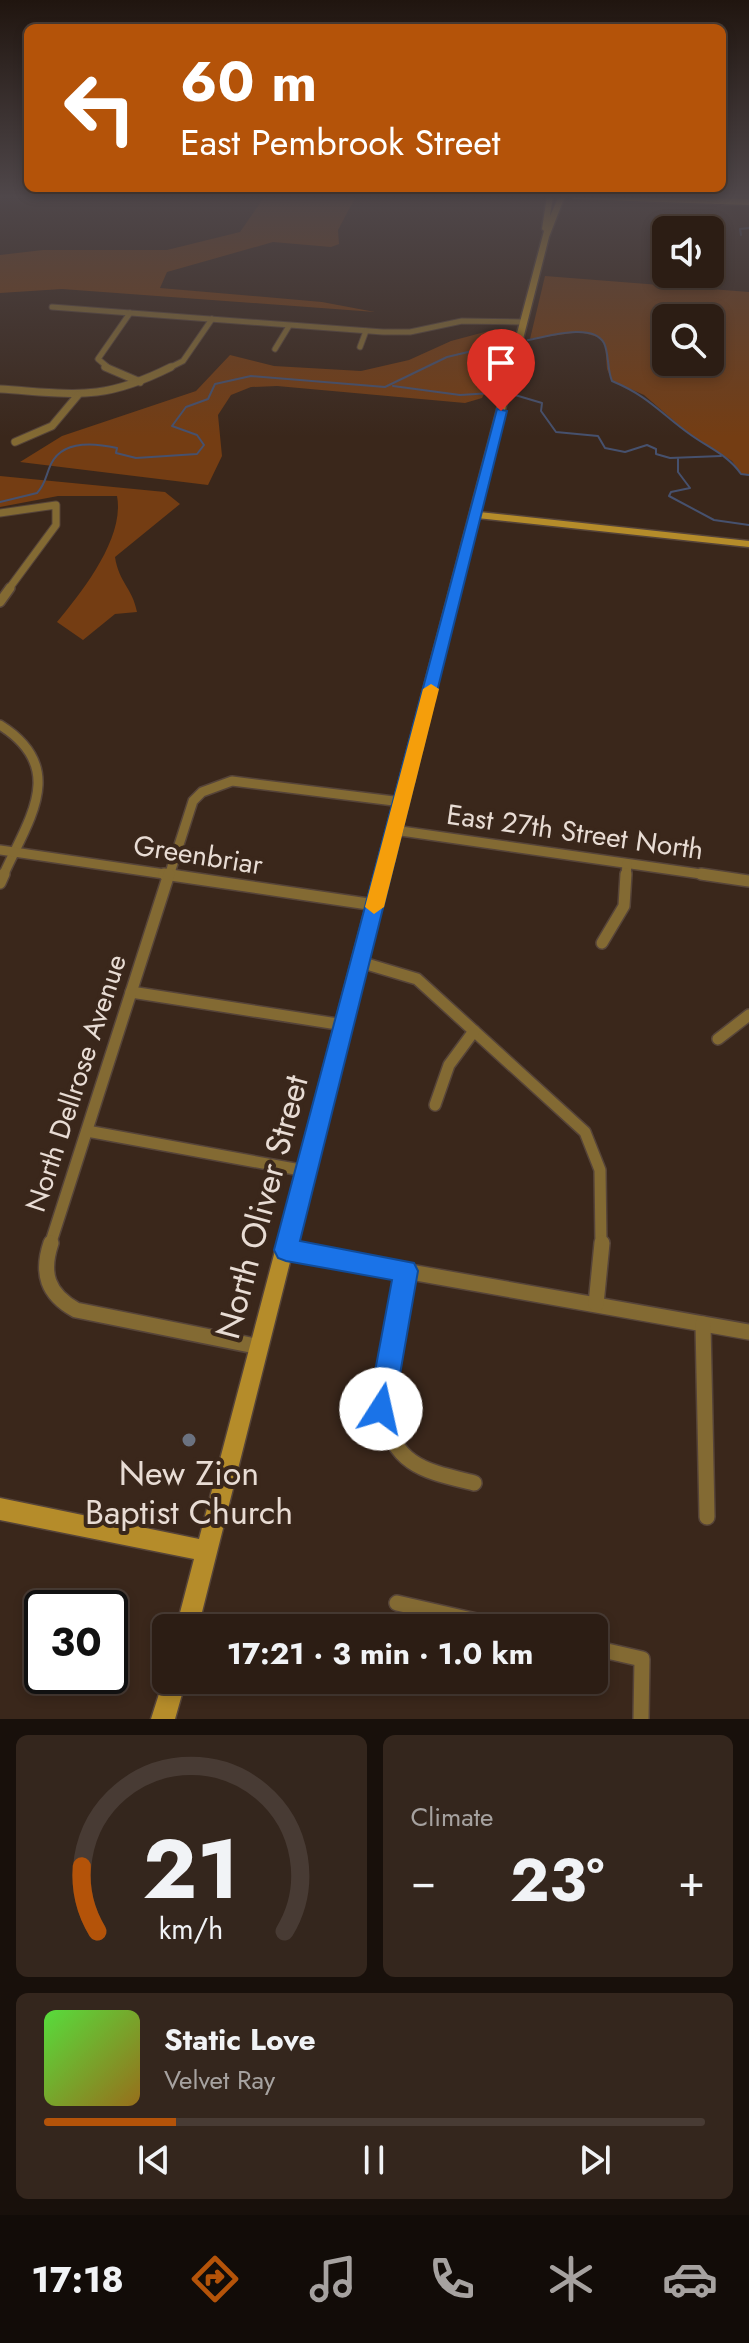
<!DOCTYPE html>
<meta charset="utf-8">
<style>
body{margin:0;font-family:Jost,sans-serif;background:#34261d;color:#f1f3f6;height:100vh;display:flex;flex-direction:column;font-size:30px;white-space:nowrap}
*{box-sizing:border-box;margin:0}
p{font-size:26px;color:#a6a2a0}
.icon{flex:none;width:44px;height:44px;fill:none;stroke:currentColor;stroke-width:2;stroke-linecap:round;stroke-linejoin:round}
.map{position:relative;height:1719px;overflow:hidden}
.drawer{display:flex;flex-direction:column;gap:16px;padding:16px;background:#18100b;flex:1}
.drawer>*{flex:none}
.banner{position:absolute;left:24px;top:24px;width:702px;height:168px;border-radius:12px;box-shadow:0 4px 12px #0003,0 0 0 2px #483b34;background:#b45309;color:#fff;overflow:hidden}
.buttons{position:absolute;left:652px;top:216px;display:grid;gap:16px}
.buttons a{display:grid;place-items:center;width:72px;height:72px;border-radius:12px;background:#2c1d14;box-shadow:0 4px 12px #0003,0 0 0 2px #483b34;font-size:40px}
.speed{position:absolute;left:24px;top:1590px;display:flex;gap:16px;font-size:40px;font-weight:700;text-align:center}
.speed>*{display:grid;place-content:center;width:104px;height:104px;border-radius:50%;background:#2c1d14;box-shadow:0 4px 12px #0003,0 0 0 2px #483b34;line-height:1}
.speed .limit{border:4px solid #111;border-radius:12px;background:#fff;color:#111}
.pin{position:absolute;display:grid;place-items:center;width:68px;height:68px;color:#fff;margin:-82px -34px;border-radius:50% 50% 50% 0;rotate:-45deg;box-shadow:0 0 8px #0007}
.pin .icon{rotate:45deg}
.me{position:absolute;width:88px;margin:-44px;rotate:10deg;stroke-linejoin:round;filter:drop-shadow(0 0 6px #0008)}
.turn{display:flex;align-items:center;gap:28px;height:168px;padding:0 24px;font-size:36px}
.turn .icon{width:104px;height:104px;stroke-width:2.5}
.turn b{display:block;font-size:56px;line-height:68px}
.big{font-size:60px;font-weight:700;line-height:1.1}
.drawer .widget{flex:1;display:flex;flex-direction:column;justify-content:center;gap:12px;min-width:0;padding:0 28px;border-radius:12px;background:#34261d}
.drawer .dial{align-items:center;gap:0}
.dial svg{height:208px;overflow:visible;fill:none;stroke:#483b34;stroke-width:7;stroke-linecap:round;text-anchor:middle}
.dial text{fill:#f1f3f6;stroke:none}
.song{display:flex;align-items:center;gap:24px}
.cover{width:96px;height:96px;border-radius:12px;background:linear-gradient(135deg,hsl(110 70% 55%),hsl(40 70% 35%))}
.played{height:8px;border-radius:4px;background:linear-gradient(90deg,#b45309 20%,#483b34 20%)}
.keys{display:flex;justify-content:space-around;direction:ltr}
.heat{display:flex;justify-content:space-between;align-items:center;font-size:44px;direction:ltr}
.drawer .tiles{flex:1;display:grid;gap:16px;grid-template-columns:1fr 1fr}
.widget:last-child{grid-column:span 2}
.trip{position:absolute;left:152px;top:1614px;width:456px;height:80px;border-radius:12px;background:#2c1d14;box-shadow:0 4px 12px #0003,0 0 0 2px #483b34;font-weight:700;line-height:80px;text-align:center}
.tabs{display:flex;height:128px;justify-content:space-around;align-items:center;background:#120c08;color:#a6a2a0}
.tabs .icon{width:56px;height:56px}
.tabs .current{color:#b45309}
.tabs b{font-size:36px;color:#f1f3f6}
.map>svg:first-child{display:block}
.green{fill:#743d13;fill-rule:evenodd}
.lines{fill:none;stroke-linecap:round;stroke-linejoin:round}
.stream{stroke:#46516e;stroke-width:2}
.street-far4-casing{stroke:#564439;stroke-width:7}
.street-far3-casing{stroke:#564439;stroke-width:9}
.street-far2-casing{stroke:#564439;stroke-width:12}
.street-far1-casing{stroke:#564439;stroke-width:14}
.street-casing{stroke:#564439;stroke-width:18}
.secondary-casing{stroke:#564439;stroke-width:3}
.highway-casing{stroke:#564439;stroke-width:3}
.street-far4{stroke:#836a33;stroke-width:5}
.street-far3{stroke:#836a33;stroke-width:7}
.street-far2{stroke:#836a33;stroke-width:9}
.street-far1{stroke:#836a33;stroke-width:11}
.street{stroke:#836a33;stroke-width:15}
.secondary{fill:#b58c2a;fill-rule:evenodd}
.highway{fill:#f3c14d;fill-rule:evenodd}
.route{fill:#1a73e8;stroke:#114b97;stroke-width:2}
.slow{fill:#f59e0b}
.worship-dot{fill:#6b7280;stroke:#3a271b;stroke-width:3}
.labels{text-anchor:middle;dominant-baseline:central;stroke-width:8;stroke-linejoin:round;paint-order:stroke}
.street-label{font-size:28px;fill:#e8dcd4;stroke:#3a271b}
.near-street-label{font-size:34px;fill:#e8dcd4;stroke:#3a271b}
.near-poi-label{font-size:34px;fill:#e8dcd4;stroke:#3a271b}
</style>
<div class="map">
<svg width="749" height="1719" viewBox="0 0 749 1719">
<rect width="100%" height="100%" fill="#3a271b"/>
<g class="green">
<path d="M265,196H356L338,230L339,244L331,247L273,242L167,272L160,288L322,302L375,312L62,289L0,293V255L43,250H167L240,232Z"/>
<path d="M545,276L749,292V475L741,474L732,461L689,434L644,395L612,381L607,369L605,344L598,337L580,332L530,339ZM710,318V362H666V318Z"/>
<path d="M496,329L505,338L503,350H485L489,361L477,370L480,376L476,387L486,390L482,398L465,403L277,386L251,387L231,395L218,415L222,456L208,485L20,462L62,436L196,391L230,355L274,366L361,371L409,360L451,341Z"/>
<path d="M0,476L165,492L180,504L115,557C119,583 132,587 137,612L115,614L83,640L57,622C82,592 125,538 117,496H58L0,507Z"/>
</g>
<g class="lines">
<g class="stream">
<path d="M741,235L740,229L749,228"/>
<path d="M528,340C546,337 592,322 604,343C609,353 607,369 612,381C650,397 660,413 691,435C709,448 728,455 741,474L749,475"/>
<path d="M393,386L460,395L492,393"/>
<path d="M515,395L542,403L541,411L556,432L598,436L605,448L625,452L647,445L656,449V454L670,458L721,456"/>
<path d="M678,459V472L690,488L671,492L669,496L714,520L749,525"/>
<path d="M0,502L37,493C46,484 46,474 51,464C63,439 95,443 117,448L116,453L136,458L197,454L204,445L197,435L172,426L186,407L208,399L215,384L251,376L385,387L447,357L506,343"/>
</g>
<g class="street-far4-casing">
<g id="street-far4">
<path d="M52,307L383,332H410L462,321L523,322"/>
<path d="M360,347L366,331"/>
<path d="M275,349L289,326"/>
<path d="M110,369L98,359L130,313"/>
<path d="M167,369L183,361L212,319"/>
</g>
</g>
<g class="street-far3-casing">
<g id="street-far3">
<path d="M105,367L140,382"/>
<path d="M0,389C75,394 101,402 171,367"/>
<path d="M15,442L52,426L78,395"/>
<path d="M0,513L56,505V525L8,590"/>
</g>
</g>
<g class="street-far2-casing">
<g id="street-far2">
<path d="M0,602L10,588"/>
<path d="M0,725C69,768 28,820 3,876"/>
<path d="M394,830L715,876"/>
<path d="M0,850L178,876"/>
<path d="M169,876L193,801L202,792L232,781L402,802"/>
<path d="M626,876L627,864"/>
</g>
</g>
<g class="street-far1-casing">
<g id="street-far1">
<path d="M164,874L375,905"/>
<path d="M701,874L749,881"/>
<path d="M0,883L4,874"/>
<path d="M602,943L624,906L626,874"/>
<path d="M360,962L417,979L585,1132L600,1170L601,1245"/>
<path d="M131,992L344,1025"/>
<path d="M718,1039L749,1015"/>
<path d="M435,1105L449,1065L474,1031"/>
<path d="M87,1131L306,1171"/>
<path d="M50,1245L169,874"/>
</g>
</g>
<g class="street-casing">
<g id="street">
<path d="M51,1243C41,1273 47,1294 76,1310L260,1347"/>
<path d="M286,1250L749,1332"/>
<path d="M406,1271L381,1409C396,1466 421,1470 474,1483"/>
<path d="M596,1304L602,1243"/>
<path d="M703,1324L707,1517"/>
<path d="M397,1603L507,1628"/>
<path d="M594,1648L642,1659L641,1719"/>
</g>
</g>
<g class="secondary-casing">
<g id="secondary">
<path d="M547,196H553L550,216L559,196H565L549,237L479,512L749,541V547L477,518L198,1628H176L194,1559L0,1520V1498L199,1539L544,231L542,229Z"/>
<path d="M166,1672V1680H186L175,1719H151Z"/>
</g>
</g>
<g class="highway-casing">
<path id="highway" d="M570,196L749,199V205L574,199Z"/>
</g>
<use href="#street-far4" class="street-far4"/>
<use href="#street-far3" class="street-far3"/>
<use href="#street-far2" class="street-far2"/>
<use href="#street-far1" class="street-far1"/>
<use href="#street" class="street"/>
<use href="#secondary" class="secondary"/>
<use href="#highway" class="highway"/>
</g>
<linearGradient id="sky" x2="0" y2="1"><stop stop-color="#20150f"/><stop offset="0.45" stop-color="#4f474a"/><stop offset="1" stop-color="#4f474a" stop-opacity="0"/></linearGradient>
<rect width="749" height="437" fill="url(#sky)"/>
<path class="route" d="M497,409L507,411L300,1241L414,1263L418,1271L394,1409L390,1418L381,1422L371,1418L368,1409L392,1280L286,1261L278,1258L274,1250Z"/>
<path class="slow" d="M431,684L439,689L384,907L374,914L365,907L423,689Z"/>
<circle class="worship-dot" cx="189" cy="1440" r="8"/>
<g class="labels">
<g class="street-label">
<text transform="translate(575 832) rotate(8)">East 27th Street North</text>
<text transform="translate(198 855) rotate(9)">Greenbriar</text>
<text transform="translate(76 1083) rotate(-72)">North Dellrose Avenue</text>
</g>
<g class="near-street-label">
<text transform="translate(262 1207) rotate(-75)">North Oliver Street</text>
</g>
<g class="near-poi-label">
<text x="189" y="1473">New Zion<tspan x="189" dy="39">Baptist Church</tspan></text>
</g>
</g>
</svg>
<div class="buttons">
<a><svg class="icon" aria-label="sound" viewBox="0 0 24 24"><path d="M4 9h4l5-4v14l-5-4H4zM17 9q2 3 0 6"/></svg></a>
<a><svg class="icon" aria-label="search" viewBox="0 0 24 24"><circle cx="10" cy="10" r="6"/><path d="M15 15l6 6"/></svg></a>
</div>
<div class="speed"><div class="limit">30</div></div>
<div class="pin" style="left:501px;top:411px;background:#d93025"><svg class="icon" aria-label="arrive" viewBox="0 0 24 24"><path d="M6 21V4h12l-3 4 3 4H6"/></svg></div>
<svg class="me" style="left:381px;top:1409px" viewBox="-20 -20 40 40"><circle r="19" fill="#fff"/><path d="M0-13L10 11 0 6-10 11z" fill="#1a73e8"/></svg>
<div class="trip">17:21 · 3 min · 1.0 km</div>
<div class="banner">
<div class="turn"><svg class="icon" aria-label="left" viewBox="0 0 24 24"><path d="M17 20v-9H6M10 6l-5 5 5 5"/></svg><div><b>60 m</b>East Pembrook Street</div></div>
</div>
</div>
<section class="drawer">
<div class="tiles">
<div class="widget dial"><svg viewBox="0 0 100 80">
<path d="M14 69A42 42 0 1 1 86 69"/>
<path d="M14 69A42 42 0 0 1 8 44" stroke="#b45309"/>
<text x="50" y="56" font-size="32" font-weight="700">21</text>
<text x="50" y="72" font-size="11">km/h</text>
</svg></div>
<div class="widget"><p>Climate</p>
<div class="heat"><a>−</a><b class="big">23°</b><a>+</a></div>
</div>
<div class="widget">
<div class="song"><i class="cover"></i><div><b>Static Love</b><p>Velvet Ray</p></div></div>
<div class="played"></div>
<div class="keys"><svg class="icon" aria-label="previous" viewBox="0 0 24 24"><path d="M18 5L8 12l10 7zM5 5v14"/></svg><svg class="icon" aria-label="pause" viewBox="0 0 24 24"><path d="M8 5v14M16 5v14"/></svg><svg class="icon" aria-label="next" viewBox="0 0 24 24"><path d="M6 5l10 7-10 7zM19 5v14"/></svg></div>
</div>
</div>
</section>
<nav class="tabs">
<b>17:18</b>
<svg class="icon current" aria-label="directions" viewBox="0 0 24 24"><path d="M12 3l9 9-9 9-9-9zM9 14v-3h6M13 9l2 2-2 2"/></svg>
<svg class="icon" aria-label="music" viewBox="0 0 24 24"><path d="M9 18V5l10-2v13"/><circle cx="6" cy="18" r="3"/><circle cx="16" cy="16" r="3"/></svg>
<svg class="icon" aria-label="phone" viewBox="0 0 24 24"><path d="M5 4h4l2 5-3 2q2 4 5 5l2-3 5 2v4C11 20 4 13 5 4z"/></svg>
<svg class="icon" aria-label="climate" viewBox="0 0 24 24"><path d="M12 3v18M4 7l16 10M4 17L20 7"/></svg>
<svg class="icon" aria-label="car" viewBox="0 0 24 24"><path d="M5 17H2v-5l4-1 3-4h7l3 4 3 1v5h-3M9 17h6M6 11h13"/><circle cx="7" cy="17" r="2"/><circle cx="17" cy="17" r="2"/></svg>
</nav>
